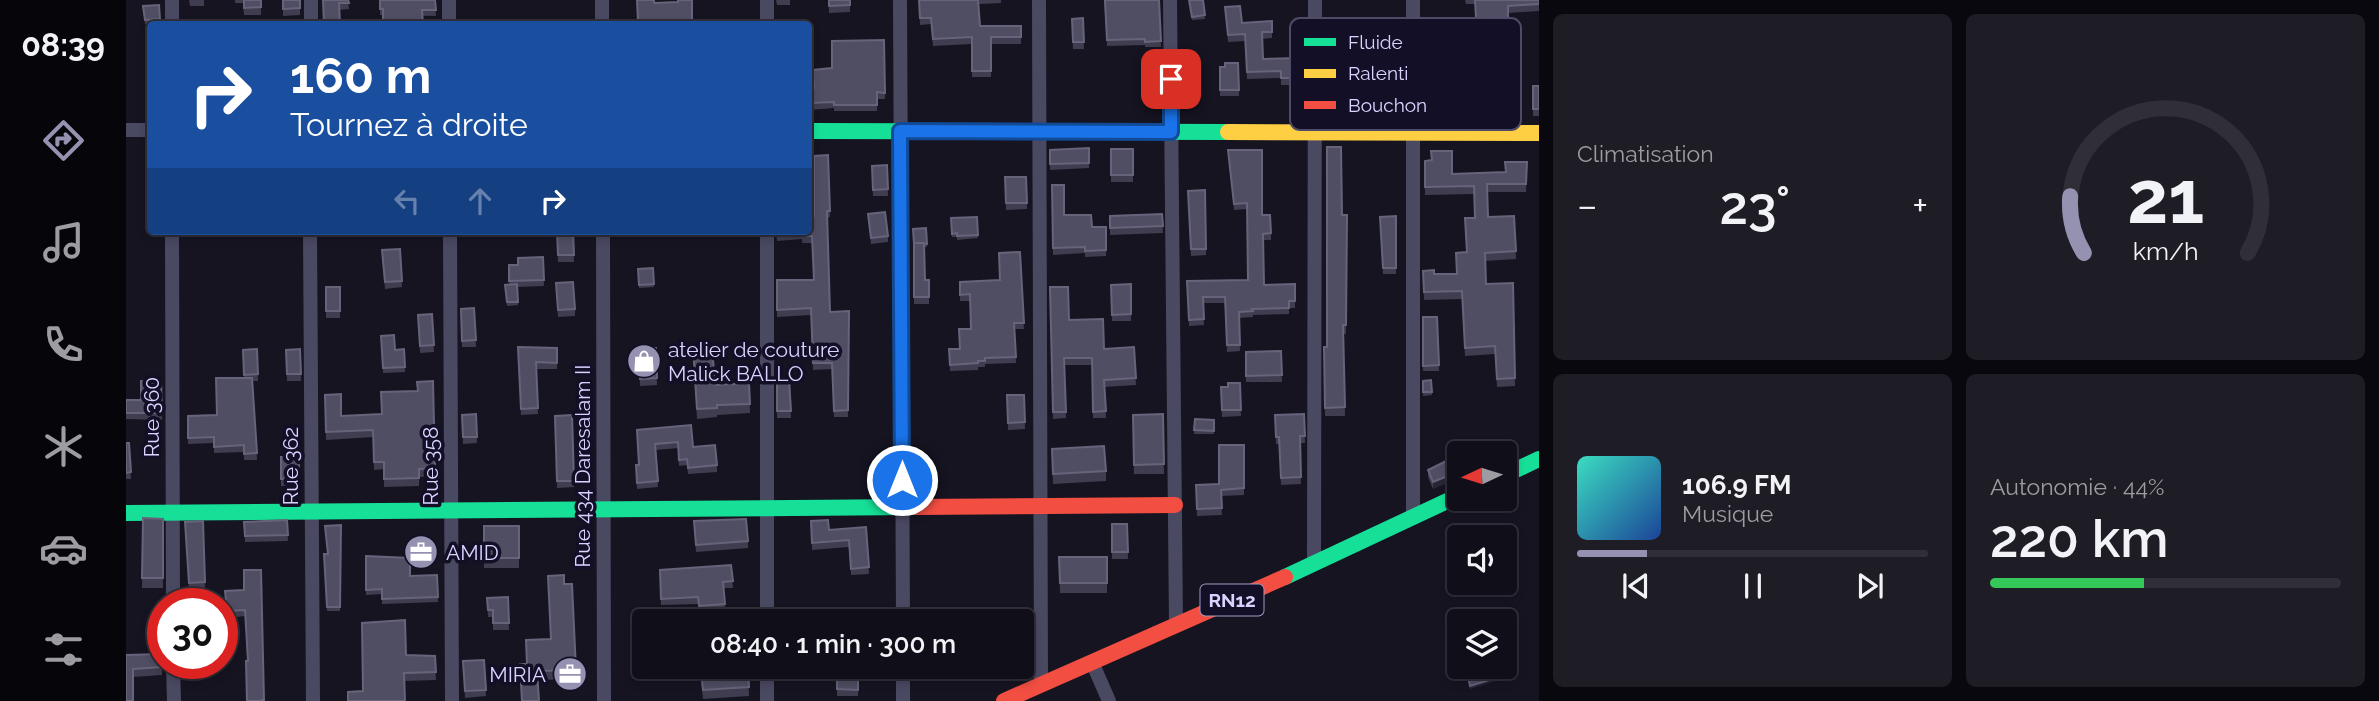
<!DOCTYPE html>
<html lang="fr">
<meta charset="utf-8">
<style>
body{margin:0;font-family:Raleway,sans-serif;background:#1e1d26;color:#f1f3f6;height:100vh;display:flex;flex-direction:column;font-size:26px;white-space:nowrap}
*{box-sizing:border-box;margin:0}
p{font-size:23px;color:#9c9ca2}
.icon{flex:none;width:38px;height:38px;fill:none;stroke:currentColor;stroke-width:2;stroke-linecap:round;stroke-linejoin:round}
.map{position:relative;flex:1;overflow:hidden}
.side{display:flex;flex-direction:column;gap:14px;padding:14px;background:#09080e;width:840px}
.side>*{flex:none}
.top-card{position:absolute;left:21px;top:21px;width:665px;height:214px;border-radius:7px;box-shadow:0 4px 10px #0003,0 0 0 2px #302f38;background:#1a4fa0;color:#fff;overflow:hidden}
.needle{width:46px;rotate:266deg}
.buttons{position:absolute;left:1321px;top:441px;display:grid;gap:14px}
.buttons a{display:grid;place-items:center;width:70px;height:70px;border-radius:7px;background:#100f19;box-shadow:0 4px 10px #0003,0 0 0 2px #302f38;font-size:35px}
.speed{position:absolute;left:21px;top:588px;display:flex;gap:14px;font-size:35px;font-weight:700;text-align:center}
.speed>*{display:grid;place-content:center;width:91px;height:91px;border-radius:50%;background:#100f19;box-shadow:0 4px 10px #0003,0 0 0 2px #302f38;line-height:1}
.speed .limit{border:10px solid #d22;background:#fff;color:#111}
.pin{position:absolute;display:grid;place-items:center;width:60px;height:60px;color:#fff;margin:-30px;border-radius:14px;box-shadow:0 4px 10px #0006}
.me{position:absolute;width:77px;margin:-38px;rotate:0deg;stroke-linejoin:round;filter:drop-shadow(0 0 5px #0008)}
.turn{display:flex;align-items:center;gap:24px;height:147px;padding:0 28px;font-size:32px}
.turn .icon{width:91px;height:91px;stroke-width:2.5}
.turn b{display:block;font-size:49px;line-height:60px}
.lanes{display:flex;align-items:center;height:66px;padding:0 28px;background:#0003;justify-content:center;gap:35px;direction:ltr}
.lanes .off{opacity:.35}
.big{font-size:52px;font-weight:600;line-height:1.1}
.side .widget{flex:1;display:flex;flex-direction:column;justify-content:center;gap:10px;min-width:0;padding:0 24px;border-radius:10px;background:#1e1d26}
.side .dial{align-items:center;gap:0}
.dial svg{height:182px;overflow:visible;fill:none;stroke:#302f38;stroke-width:7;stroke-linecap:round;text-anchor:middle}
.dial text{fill:#f1f3f6;stroke:none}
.song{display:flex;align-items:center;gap:21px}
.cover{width:84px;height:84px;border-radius:10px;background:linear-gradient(135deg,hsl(170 70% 55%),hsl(220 70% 35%))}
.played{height:7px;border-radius:4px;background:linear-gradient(90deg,#9591b1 20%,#302f38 20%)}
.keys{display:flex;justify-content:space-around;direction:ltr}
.heat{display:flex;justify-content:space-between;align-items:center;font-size:38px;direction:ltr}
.charge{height:10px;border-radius:5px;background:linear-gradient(90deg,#34c759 44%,#302f38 0)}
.side .tiles{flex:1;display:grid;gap:14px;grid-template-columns:repeat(2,1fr)}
.trip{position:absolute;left:506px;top:609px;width:402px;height:70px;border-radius:7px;background:#100f19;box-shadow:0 4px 10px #0003,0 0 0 2px #302f38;font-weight:600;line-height:70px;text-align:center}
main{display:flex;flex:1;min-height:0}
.tab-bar{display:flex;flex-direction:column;width:126px;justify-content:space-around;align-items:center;background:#06060a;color:#9c9ca2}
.tab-bar .icon{width:49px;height:49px}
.tab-bar .active{color:#9591b1}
.tab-bar b{font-size:32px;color:#f1f3f6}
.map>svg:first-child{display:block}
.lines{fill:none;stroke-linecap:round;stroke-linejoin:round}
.street{stroke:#4a4962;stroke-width:14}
.fast{stroke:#16e098;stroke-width:16}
.slow{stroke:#ffcf43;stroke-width:16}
.jam{stroke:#f24e42;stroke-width:16}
.wall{fill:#403d50}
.shaded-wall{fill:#282635}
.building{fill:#504e63;stroke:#66637b;stroke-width:2}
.route-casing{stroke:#114b97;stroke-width:18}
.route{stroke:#1a73e8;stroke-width:12}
.labels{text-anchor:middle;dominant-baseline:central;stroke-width:7;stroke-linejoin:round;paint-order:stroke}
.shield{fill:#130f26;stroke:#9e99be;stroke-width:2}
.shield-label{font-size:19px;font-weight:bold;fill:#d9d4ff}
.poi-label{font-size:21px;fill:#d9d4ff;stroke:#130f26;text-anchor:start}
.street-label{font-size:21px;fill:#d9d4ff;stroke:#130f26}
.key{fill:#130f26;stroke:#4e4a67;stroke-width:2}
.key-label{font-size:19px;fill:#d9d4ff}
</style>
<main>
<nav class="tab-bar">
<b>08:39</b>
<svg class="icon active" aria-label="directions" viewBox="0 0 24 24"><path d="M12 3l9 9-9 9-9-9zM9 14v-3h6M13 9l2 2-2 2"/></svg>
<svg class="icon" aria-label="music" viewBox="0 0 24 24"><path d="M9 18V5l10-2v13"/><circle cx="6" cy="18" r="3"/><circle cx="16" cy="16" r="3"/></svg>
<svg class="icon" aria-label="phone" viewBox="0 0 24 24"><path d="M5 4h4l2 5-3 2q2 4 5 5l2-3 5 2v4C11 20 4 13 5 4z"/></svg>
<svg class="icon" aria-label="climate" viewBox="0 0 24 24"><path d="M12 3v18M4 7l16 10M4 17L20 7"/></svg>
<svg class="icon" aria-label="car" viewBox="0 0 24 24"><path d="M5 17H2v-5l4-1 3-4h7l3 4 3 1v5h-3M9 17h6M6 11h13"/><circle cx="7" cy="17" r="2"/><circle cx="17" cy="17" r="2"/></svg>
<svg class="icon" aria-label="filters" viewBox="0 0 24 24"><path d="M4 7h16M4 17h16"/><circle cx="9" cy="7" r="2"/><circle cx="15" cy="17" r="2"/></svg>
</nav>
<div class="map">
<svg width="1413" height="701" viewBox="0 0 1413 701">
<rect width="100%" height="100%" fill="#161421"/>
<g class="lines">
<g class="street">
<path d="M323,0V24"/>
<path d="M476,0V24"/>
<path d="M774,0L777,621"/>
<path d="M913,0L915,685"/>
<path d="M1044,0L1050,624"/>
<path d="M1287,0V517"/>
<path d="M46,24V0"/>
<path d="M185,24V0"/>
<path d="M641,24V0"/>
<path d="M0,130H24"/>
<path d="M46,231L47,604"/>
<path d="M184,231L187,701"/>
<path d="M324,231L326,701"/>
<path d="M477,231L478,701"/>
<path d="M641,231V621"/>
<path d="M1188,564L1189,0"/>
<path d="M966,662L983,701"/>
<path d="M47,663L48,701"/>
<path d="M641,667V701"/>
<path d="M777,667V701"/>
</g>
<g class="fast">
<path d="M682,131L1102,132"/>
<path d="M1379,475L1413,459"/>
<path d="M0,513L790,507"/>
<path d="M1159,577L1334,495"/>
</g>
<path class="slow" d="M1102,132L1413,133"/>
<g class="jam">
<path d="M790,507L1049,505"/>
<path d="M878,701L1159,577"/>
</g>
</g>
<g class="wall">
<path d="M63,0H78V6H64Z"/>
<path d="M109,0H135V15H118L117,3H109Z"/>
<path d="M157,0H174V15L157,16Z"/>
<path d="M197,0H222L223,9L213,10Z"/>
<path d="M254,0H309L310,16L254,15Z"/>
<path d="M511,0L528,3L566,24H512Z"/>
<path d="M650,0H664V5H651Z"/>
<path d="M703,0H724V12L703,13Z"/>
<path d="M793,0H875V3L853,4L854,26H895V44H865V77H846V44L807,46L805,24L794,25Z"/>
<path d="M978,0H1033L1035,47H1019V45L981,46Z"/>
<path d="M1063,0H1077L1079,19L1066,20Z"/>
<path d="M1339,0H1413V11L1382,13V31H1389L1390,91L1362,92V96H1340L1339,54H1344L1350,35L1349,4H1340Z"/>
<path d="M33,5L34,22L19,24L17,6Z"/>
<path d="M1099,7L1116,23L1146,21V38L1136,39L1137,59L1174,58V85H1155V78L1121,79L1119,41L1102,42Z"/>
<path d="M957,18L958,49H947L946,19Z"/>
<path d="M1211,34L1212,75L1201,76L1200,35Z"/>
<path d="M758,40L759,99H751V111H708V108L684,110L683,88H688L706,68Z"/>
<path d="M1314,66L1317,119L1297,120V67Z"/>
<path d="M1094,67L1113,90V96H1094Z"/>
<rect x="1407" y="86" width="6" height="30"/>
<path d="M963,148V168L924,170V150Z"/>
<rect x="985" y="149" width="22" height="33"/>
<path d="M1102,150L1145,233V240H1137L1138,285L1169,284V308H1163V314L1127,315V317L1113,318L1114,351L1101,352L1099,303H1077L1078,325L1063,326L1061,281L1122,280L1121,209L1108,210Z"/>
<path d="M1305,151L1326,174L1379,172L1401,162L1400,192H1361L1362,217L1388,216L1390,259L1359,261L1360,284L1387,283L1389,386L1371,387L1369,354L1339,356L1336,299L1298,300L1297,279L1308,274H1331L1341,252L1349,218L1348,194L1299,195V161L1305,160Z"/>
<path d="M702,155L704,217L701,218L704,312L723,311L722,417H708L706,369L687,370L685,315L651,317V280H688L686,243H676V239L651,241L650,231L688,216Z"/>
<path d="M761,165L762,196H747L746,166Z"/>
<path d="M879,177H900L901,209L880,210Z"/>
<path d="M926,185L938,215L966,227H980V256L959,257V253L927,255Z"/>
<path d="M1079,190L1080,255L1065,256L1062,191Z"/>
<path d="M742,214L762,236V242L745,244Z"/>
<path d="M1036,214L1037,233L984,235V216Z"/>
<path d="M1216,215H1221L1220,334H1217L1219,416H1199L1198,347H1201Z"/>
<path d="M1270,216V274H1257L1254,217Z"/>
<path d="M851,217L852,238L831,240V237H826L825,218Z"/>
<path d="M800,228L801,247H798L799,280H803V304H788V248Z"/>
<path d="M431,231H447L448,262H432Z"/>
<path d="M548,231H562V235L548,236Z"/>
<path d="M274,249L276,287L259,289L256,257Z"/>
<path d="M894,252L898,329H889L890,363L859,364V367H852V370L824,371L823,349H834L844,329V301H834V282L874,280Z"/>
<path d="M417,257L418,286L391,287L392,305L381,306L379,285L383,284V265H392Z"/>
<path d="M527,268L528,287L513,288L512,269Z"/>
<path d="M430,283L449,309V316L432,317Z"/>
<path d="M1005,284V321H986L985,285Z"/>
<rect x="200" y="287" width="14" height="31"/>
<path d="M924,287L943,320L978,349L1008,347L1010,385L978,387L980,418H967L966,365H938L940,418L927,419Z"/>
<path d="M348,308L350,347H336L335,309Z"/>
<path d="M306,314L308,352L294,353L292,315Z"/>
<path d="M1297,317H1311L1313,371H1297Z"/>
<path d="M255,336L269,350L278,349L279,372L257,373Z"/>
<path d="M392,347L431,348V369H410L412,414L395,415Z"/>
<path d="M567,347L589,385L623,383L624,413L591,415V417L571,419Z"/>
<path d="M530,348L531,385L514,386L513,349Z"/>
<path d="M131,349L132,381H127L131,460H118V452L88,453V443L62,444V416L91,415L118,378L117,350Z"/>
<path d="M174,349L175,381H161L160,350Z"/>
<path d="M1155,351L1156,382H1120V352Z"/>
<path d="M651,379H663L665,418H651Z"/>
<path d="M1305,380L1306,395L1297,396V381Z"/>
<path d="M35,381L36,420L0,419V400H15Z"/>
<path d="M307,381L309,476L293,477V486L258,487V469L248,470L247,437L200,440L199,395L215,416L255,415Z"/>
<path d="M1114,383L1115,416L1096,417L1095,387H1102Z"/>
<path d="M881,395H898L899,429L882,430Z"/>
<path d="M350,414L351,443L337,444L336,415Z"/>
<path d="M1037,414L1038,474H1008L1007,415Z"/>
<path d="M1178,414L1179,443H1174L1175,484L1155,485L1153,444H1150L1149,415Z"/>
<path d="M446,415L448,487L431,488L429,416Z"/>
<path d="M1069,419L1088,420V434H1068Z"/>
<path d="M511,430L567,447L591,465V472L562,474L561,465L553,466L552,448L530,450L532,487L511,489L510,465H513Z"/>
<path d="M0,443H3L5,479H0Z"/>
<path d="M1118,445V495L1095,496L1096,515L1071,516L1070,485L1093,484Z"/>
<path d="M1334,454L1307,489L1302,477V470Z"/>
<rect x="155" y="457" width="18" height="29"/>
<path d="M926,458L980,471V481L927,484Z"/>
<path d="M17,518L37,519V588H16Z"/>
<path d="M161,520L162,541L119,542L118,522Z"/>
<path d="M77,521L79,589L63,590L59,529Z"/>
<path d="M568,521L622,541V548L570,552Z"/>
<path d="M986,524H1001L1002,559H986Z"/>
<path d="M215,525L214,611H201L198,559Z"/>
<rect x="358" y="526" width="35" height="42"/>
<path d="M740,527L743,574L725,575L723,547L686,550L685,528L703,530Z"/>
<path d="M240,556L284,576L311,575L312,602L256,604V594L240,595Z"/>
<path d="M933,557H981V593H934Z"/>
<path d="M605,565L607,588H598L599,611L573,612L572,604L535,605L534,570Z"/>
<path d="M135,570L138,701H121L122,661L119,616L101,618L99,591L118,590Z"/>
<path d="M438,584L450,670V679L411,680L400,664L424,639Z"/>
<path d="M382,597L383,630H367V617H362L361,598Z"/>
<path d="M0,655L36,667V675L7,677Z"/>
<path d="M280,655L309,656L310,680L278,681L237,691Z"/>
<path d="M358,660L360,696L339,698L337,661Z"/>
<path d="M543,667H622L623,696L577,699L575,680L543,681Z"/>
<path d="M711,667H733L732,696H711Z"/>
</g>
<g class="shaded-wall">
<path d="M1334,471V478L1307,489V482Z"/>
<path d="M1379,675V678L1344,689V686Z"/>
</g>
<g class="building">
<path d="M118,0H135V7L118,8Z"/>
<path d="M157,0H174V8L157,9Z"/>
<path d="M197,0H222L223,3H213L214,24H198Z"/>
<path d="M254,0H309L310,10H296L297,24H257V9H254Z"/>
<path d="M511,0H528V3L552,2V0H566V24H522V21L512,22Z"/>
<path d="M703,0H724V5L703,6Z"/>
<path d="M793,0H852L854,26H895V37H865V71H846V37L807,39L805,18H794Z"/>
<path d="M979,0H1033L1035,41L1019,42V39L981,40Z"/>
<path d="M1063,0H1077L1079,15L1066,17Z"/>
<path d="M1349,0H1413V4L1382,6V31H1389L1390,84L1361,86L1362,90H1340L1339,54H1344V36L1351,35Z"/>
<path d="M33,5L34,19L19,20L17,6Z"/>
<path d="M1114,6L1116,23L1146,21V32H1136L1137,59L1174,58V78H1155V71L1121,72L1119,34L1102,35L1099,7Z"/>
<path d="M957,18L958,42H947L946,19Z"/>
<path d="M758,40L759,93L751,92V105H708V102L684,103L683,88H688L687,70L706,68V41Z"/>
<path d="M1099,63H1112L1113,90H1094V67H1099Z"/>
<rect x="1407" y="86" width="6" height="23"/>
<path d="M21,97H24V113H22Z"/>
<path d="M1201,147H1215L1216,215H1221L1220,325H1217L1219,407L1199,408L1198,347H1201Z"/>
<path d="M963,148V163L924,164V150Z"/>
<rect x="985" y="149" width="22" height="26"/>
<path d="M1102,150H1136V215H1144L1145,233L1137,234L1138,285L1169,284V301H1163V308L1126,309L1127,311L1113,312L1114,345H1101L1099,297H1077L1078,319L1063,320L1061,281L1122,280L1121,203L1108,204Z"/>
<path d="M1305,151H1326V174L1380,172L1379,162H1401L1400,184H1361L1362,217L1388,216L1390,251L1359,253L1360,284L1387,283L1389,378L1371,379L1369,346L1339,348L1336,291L1298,292L1297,271L1308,270V274H1331L1330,253L1341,252L1339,218H1349L1348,186L1299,187V161L1306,160Z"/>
<path d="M702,155L704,211H701L704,312L723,311L722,410L708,411L706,363H687L685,308L651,310V280H688L686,236H676V233L651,234V231H682V216H688V156Z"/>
<path d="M761,165L762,189L747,190L746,166Z"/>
<path d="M879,177H900L901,203H880Z"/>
<path d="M926,185H938V215H965L966,227H980V250L959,251V247L927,248Z"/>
<path d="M1079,190L1080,249H1065L1062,191Z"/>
<path d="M759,212L762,236L745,238L742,214Z"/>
<path d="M1036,214L1037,226L984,228V216Z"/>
<path d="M1270,216V268H1257L1254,217Z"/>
<path d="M851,217L852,235L831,236V233L826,234L825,218Z"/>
<path d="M800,228L801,244L788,243V244L787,229Z"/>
<path d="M431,231H447L448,255H432Z"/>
<path d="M548,231H562V232L548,233Z"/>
<path d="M788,243H798L799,280H803V297H788Z"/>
<path d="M274,249L276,281L259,282L256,250Z"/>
<path d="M894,252L898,323H888L890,357L859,358V361H852V363L824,365L823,349H834L833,329H845L844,294L834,295V282L874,280L873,253Z"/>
<path d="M417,257L418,280L383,281V265H392V258Z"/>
<path d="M527,268L528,284L513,285L512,269Z"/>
<path d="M447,282L449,309L432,310L430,283Z"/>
<path d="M391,284L392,302H381L379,285Z"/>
<path d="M1005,284V314L986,315L985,285Z"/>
<rect x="200" y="287" width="14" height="24"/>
<path d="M924,287H942L943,320L977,319L978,349L1008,347L1010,378L978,380L980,411L967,412L966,358H938L940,412H927Z"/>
<path d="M348,308L350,340L336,341L335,309Z"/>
<path d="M306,314L308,345L294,346L292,315Z"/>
<path d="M1297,317H1311L1313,365L1297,366Z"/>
<path d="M268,335L269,350L278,349L279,367L257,368L255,336Z"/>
<path d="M586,346L589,385L623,383L624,404L591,405V408L571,409L567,347Z"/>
<path d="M392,347L431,348V363L410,362L412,408L395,409Z"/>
<path d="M530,348L531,378L514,379L513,349Z"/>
<path d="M131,349L132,374L118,375L117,350Z"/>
<path d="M174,349L175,374H161L160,350Z"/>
<path d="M1155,351L1156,375L1120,376V352Z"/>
<path d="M90,378H126L131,453L118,454V445L88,447V437L62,438V416L91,415Z"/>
<path d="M651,379H663L665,411H651Z"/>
<path d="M1305,380L1306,392H1297V381Z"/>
<path d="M15,381H35L36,413H0V400H15Z"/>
<path d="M307,381L309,468L293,469V478L258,479V462H248L247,430L200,432L199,395L215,394V416L256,414L255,392L292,391L291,382Z"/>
<path d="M1102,383H1114L1115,410H1096L1095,387H1102Z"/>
<path d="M881,395H898L899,422L882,423Z"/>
<path d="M350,414L351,437H337L336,415Z"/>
<path d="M1037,414L1038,464L1008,465L1007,415Z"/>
<path d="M1178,414L1179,436H1174L1175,477L1155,478L1153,437H1150L1149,415Z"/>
<path d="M446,415L448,481H431L429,416Z"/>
<path d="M1069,419L1088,420V431L1068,430Z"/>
<path d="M565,425L567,447L589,445L591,465L562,468L561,459L553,460L552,442L529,444L532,481L511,483L510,465H513L511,430Z"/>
<path d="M0,443H3L5,472L0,473Z"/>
<path d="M1093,445H1118V488L1095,490L1096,508L1071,509L1070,485L1093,484Z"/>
<path d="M978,446L980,471L927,474L926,449Z"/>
<path d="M1344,449L1346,453H1336Z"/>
<path d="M1334,454V471L1307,482L1302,470Z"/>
<rect x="155" y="457" width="18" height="22"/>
<path d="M17,518L37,519V578H16Z"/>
<path d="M620,519L622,541L570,545L568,521Z"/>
<path d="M161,520L162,535L119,536L118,522Z"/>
<path d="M702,520L703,530L740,527L743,567L725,569L723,540L686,543L685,521Z"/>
<path d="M77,521L79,582L63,583L59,522Z"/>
<path d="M986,524H1001L1002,552H986Z"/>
<path d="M215,525L214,607H201L198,554H202L199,526Z"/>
<rect x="358" y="526" width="35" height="32"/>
<path d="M240,556L284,558V576L311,575L312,597L256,599V589L240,590Z"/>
<path d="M933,557H981V583H934Z"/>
<path d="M605,565L607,581L597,582L599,604L573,606L572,597L535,599L534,570Z"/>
<path d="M118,570H135L138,700H136V701H121L120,661H122L119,610L101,611L99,591L118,590Z"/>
<path d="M438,575V584H446L450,670L411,671L413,701H396L394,664H401L400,640L425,639L422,576Z"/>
<path d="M382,597L383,623H367V610H362L361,598Z"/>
<path d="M700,616V621H682V617Z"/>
<path d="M279,620L280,655L309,656L310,672L278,673L279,701H222V692L237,691L236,623Z"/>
<path d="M35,654L36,667L7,669V701H0V655Z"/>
<path d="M358,660L360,690L339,691L337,661Z"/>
<path d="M543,667H622L623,687L577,690L575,671L543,672Z"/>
<path d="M711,667H732V690L711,689Z"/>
<path d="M1372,667H1377L1379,675L1344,686L1341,672Z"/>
</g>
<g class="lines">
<g class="route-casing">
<path id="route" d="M776,480L774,131L1045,132V79"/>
</g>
<use href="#route" class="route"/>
</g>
<defs>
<g id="shop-disc" transform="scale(1.75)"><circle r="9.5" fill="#9591b1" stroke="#130f26"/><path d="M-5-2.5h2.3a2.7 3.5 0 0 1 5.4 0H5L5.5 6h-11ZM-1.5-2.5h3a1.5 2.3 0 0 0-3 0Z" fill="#fff"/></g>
<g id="office-disc" transform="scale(1.75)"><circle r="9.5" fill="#9591b1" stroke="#130f26"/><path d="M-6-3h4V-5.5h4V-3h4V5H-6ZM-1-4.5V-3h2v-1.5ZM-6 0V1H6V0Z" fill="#fff"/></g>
</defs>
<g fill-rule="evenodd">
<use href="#shop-disc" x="518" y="361"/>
<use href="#office-disc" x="295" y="552"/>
<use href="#office-disc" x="444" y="674"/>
</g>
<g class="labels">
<rect class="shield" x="1074.5" y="584.5" width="63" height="31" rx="5"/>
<g class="shield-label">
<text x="1106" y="600">RN12</text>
</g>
<g class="poi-label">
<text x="542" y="349">atelier de couture<tspan x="542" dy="24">Malick BALLO</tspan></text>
<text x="320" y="552">AMID</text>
<text x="420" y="674" text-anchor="end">MIRIA</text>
</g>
<g class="street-label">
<text transform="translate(25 417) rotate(-90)">Rue 360</text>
<text transform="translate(164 466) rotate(-90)">Rue 362</text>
<text transform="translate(304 466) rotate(-90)">Rue 358</text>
<text transform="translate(456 466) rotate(-90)">Rue 434 Daresalam II</text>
</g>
</g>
<rect x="1164" y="18" width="231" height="112" rx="10" class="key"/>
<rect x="1178" y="38" width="32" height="8" fill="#16e098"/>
<rect x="1178" y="69" width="32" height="9" fill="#ffcf43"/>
<rect x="1178" y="101" width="32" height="8" fill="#f24e42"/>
<g class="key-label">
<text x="1222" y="49">Fluide</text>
<text x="1222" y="80">Ralenti</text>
<text x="1222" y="112">Bouchon</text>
</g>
</svg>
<div class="buttons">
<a><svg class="needle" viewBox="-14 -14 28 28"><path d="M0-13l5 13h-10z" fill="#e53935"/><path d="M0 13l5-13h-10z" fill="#9c9ca2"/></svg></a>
<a><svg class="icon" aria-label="sound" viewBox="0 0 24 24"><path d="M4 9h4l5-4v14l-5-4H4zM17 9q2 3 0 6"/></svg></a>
<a><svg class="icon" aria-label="layers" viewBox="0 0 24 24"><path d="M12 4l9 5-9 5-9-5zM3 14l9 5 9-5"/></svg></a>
</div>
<div class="speed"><div class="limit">30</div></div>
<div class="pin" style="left:1045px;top:79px;background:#d93025"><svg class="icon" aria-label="arrive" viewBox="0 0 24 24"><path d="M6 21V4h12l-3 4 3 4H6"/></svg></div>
<svg class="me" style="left:776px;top:480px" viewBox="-20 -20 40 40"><circle r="17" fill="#1a73e8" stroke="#fff" stroke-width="3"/><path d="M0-11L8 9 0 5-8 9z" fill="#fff"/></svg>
<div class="trip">08:40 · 1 min · 300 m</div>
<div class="top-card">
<div class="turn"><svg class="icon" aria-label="right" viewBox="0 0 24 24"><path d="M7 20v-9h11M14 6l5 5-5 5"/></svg><div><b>160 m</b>Tournez à droite</div></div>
<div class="lanes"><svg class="icon off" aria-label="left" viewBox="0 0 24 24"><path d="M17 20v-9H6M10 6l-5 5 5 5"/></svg><svg class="icon off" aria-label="ahead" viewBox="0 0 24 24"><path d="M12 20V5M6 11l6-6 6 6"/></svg><svg class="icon" aria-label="right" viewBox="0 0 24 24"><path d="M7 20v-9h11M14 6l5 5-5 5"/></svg></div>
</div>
</div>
<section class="side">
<div class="tiles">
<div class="widget"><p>Climatisation</p>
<div class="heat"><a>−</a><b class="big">23°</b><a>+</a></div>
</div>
<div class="widget dial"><svg viewBox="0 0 100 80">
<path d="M14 69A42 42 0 1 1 86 69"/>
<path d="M14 69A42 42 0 0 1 8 44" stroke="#9591b1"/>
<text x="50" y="56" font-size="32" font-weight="700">21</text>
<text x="50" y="72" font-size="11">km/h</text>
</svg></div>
<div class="widget">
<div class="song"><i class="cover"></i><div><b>106.9 FM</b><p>Musique</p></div></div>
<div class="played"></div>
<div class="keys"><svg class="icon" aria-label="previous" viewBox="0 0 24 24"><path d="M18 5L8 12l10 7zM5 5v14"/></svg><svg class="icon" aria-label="pause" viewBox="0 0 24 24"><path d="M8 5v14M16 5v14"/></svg><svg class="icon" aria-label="next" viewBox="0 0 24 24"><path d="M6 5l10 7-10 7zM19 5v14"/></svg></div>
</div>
<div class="widget"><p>Autonomie · 44%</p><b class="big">220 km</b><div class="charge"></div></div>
</div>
</section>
</main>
